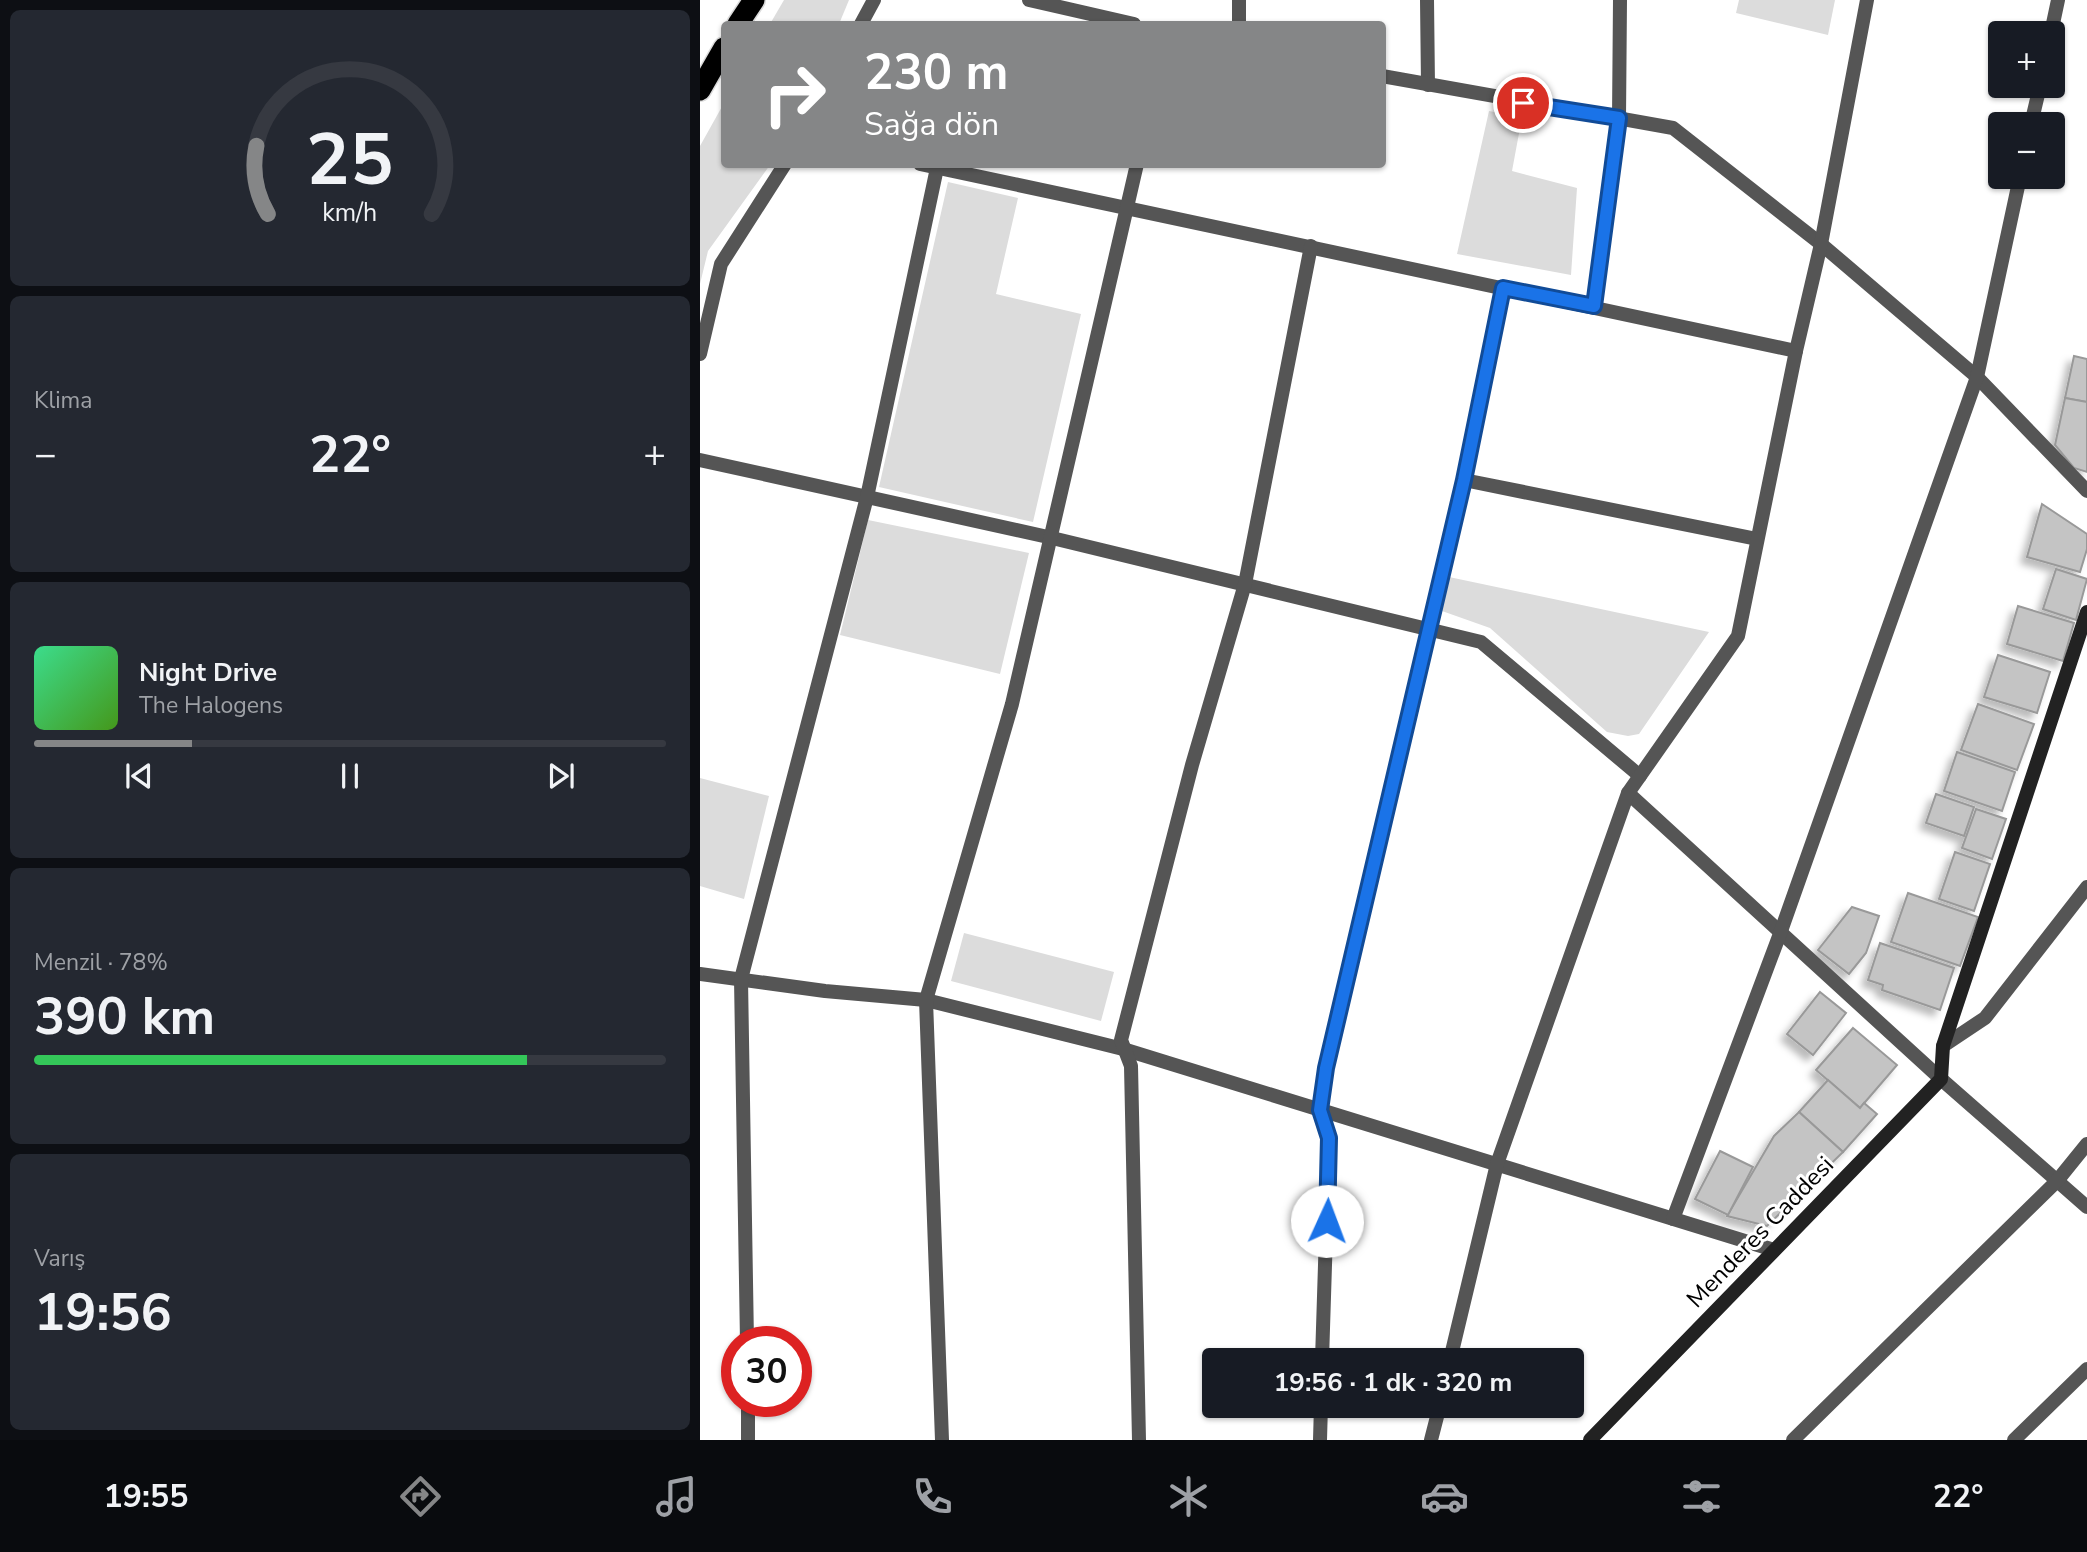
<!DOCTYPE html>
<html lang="tr">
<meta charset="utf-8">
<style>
body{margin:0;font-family:"Nunito Sans",sans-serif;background:#242831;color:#f1f3f6;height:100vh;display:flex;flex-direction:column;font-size:26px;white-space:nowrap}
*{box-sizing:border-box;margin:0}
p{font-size:23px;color:#9ea1a6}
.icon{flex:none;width:38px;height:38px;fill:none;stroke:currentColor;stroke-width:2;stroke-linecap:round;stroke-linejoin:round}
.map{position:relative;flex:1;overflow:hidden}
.details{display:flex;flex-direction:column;gap:10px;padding:10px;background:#0d0f14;width:700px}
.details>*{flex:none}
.guide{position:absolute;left:21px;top:21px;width:665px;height:147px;border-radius:7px;box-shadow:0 2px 5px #0004;background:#858687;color:#fff;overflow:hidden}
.buttons{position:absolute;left:1288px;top:21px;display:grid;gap:14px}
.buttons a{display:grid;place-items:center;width:77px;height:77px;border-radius:7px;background:#171b24;box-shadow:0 2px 5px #0004;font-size:35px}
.speed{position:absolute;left:21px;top:1326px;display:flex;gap:14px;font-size:35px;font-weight:700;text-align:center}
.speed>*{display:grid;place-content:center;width:91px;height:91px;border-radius:50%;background:#171b24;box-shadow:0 2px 5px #0004;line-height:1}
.speed .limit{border:10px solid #d22;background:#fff;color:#111}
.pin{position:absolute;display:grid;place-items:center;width:60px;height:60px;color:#fff;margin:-30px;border:4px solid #fff;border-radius:50%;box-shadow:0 2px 7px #0007}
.me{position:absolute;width:77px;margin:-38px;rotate:2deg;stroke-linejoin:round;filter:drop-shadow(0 0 5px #0008)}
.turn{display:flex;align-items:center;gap:24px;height:147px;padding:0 28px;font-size:32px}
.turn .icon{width:91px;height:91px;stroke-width:2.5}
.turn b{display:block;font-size:49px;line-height:60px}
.big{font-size:52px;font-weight:700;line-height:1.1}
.details .widget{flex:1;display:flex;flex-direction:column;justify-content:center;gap:10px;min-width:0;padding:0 24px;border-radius:10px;background:#242831}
.details .dial{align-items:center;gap:0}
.dial svg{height:182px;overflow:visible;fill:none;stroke:#363941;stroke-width:7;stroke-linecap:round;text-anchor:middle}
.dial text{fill:#f1f3f6;stroke:none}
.song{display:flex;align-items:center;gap:21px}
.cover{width:84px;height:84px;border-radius:10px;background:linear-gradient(135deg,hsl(150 70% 55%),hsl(100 70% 35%))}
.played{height:7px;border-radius:4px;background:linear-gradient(90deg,#858687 25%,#363941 25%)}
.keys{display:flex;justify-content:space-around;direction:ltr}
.heat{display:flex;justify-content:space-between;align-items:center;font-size:38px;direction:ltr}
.charge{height:10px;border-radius:5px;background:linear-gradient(90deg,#34c759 78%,#363941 0)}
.trip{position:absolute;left:502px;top:1348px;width:382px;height:70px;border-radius:7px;background:#171b24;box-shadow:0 2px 5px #0004;font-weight:700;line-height:70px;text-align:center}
.tabs{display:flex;height:112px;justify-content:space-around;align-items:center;background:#090b0e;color:#9ea1a6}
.tabs .icon{width:49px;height:49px}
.tabs .on{color:#858687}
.tabs b{font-size:32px;color:#f1f3f6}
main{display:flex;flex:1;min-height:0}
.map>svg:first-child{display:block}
.green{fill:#dcdcdc}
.building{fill:#c4c4c4;stroke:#999;stroke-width:2;filter:url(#shadow)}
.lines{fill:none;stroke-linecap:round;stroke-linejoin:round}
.highway-casing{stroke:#dbdbdb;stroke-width:24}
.street{stroke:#555;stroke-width:14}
.secondary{stroke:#222;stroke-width:14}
.highway{stroke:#000;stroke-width:21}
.route-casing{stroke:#114b97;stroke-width:18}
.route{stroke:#1a73e8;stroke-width:12}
.labels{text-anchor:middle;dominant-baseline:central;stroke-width:6;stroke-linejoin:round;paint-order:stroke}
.street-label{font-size:24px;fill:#000;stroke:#fff}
</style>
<main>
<section class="details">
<div class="widget dial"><svg viewBox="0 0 100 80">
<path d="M14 69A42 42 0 1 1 86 69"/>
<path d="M14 69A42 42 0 0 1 9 39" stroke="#858687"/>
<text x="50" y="56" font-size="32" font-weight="700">25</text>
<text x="50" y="72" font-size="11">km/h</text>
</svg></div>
<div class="widget"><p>Klima</p>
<div class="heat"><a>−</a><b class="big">22°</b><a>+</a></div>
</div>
<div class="widget">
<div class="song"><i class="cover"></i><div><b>Night Drive</b><p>The Halogens</p></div></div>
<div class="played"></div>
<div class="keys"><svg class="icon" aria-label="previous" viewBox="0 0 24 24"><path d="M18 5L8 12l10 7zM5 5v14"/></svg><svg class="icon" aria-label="pause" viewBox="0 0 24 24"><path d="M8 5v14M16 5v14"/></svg><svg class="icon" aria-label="next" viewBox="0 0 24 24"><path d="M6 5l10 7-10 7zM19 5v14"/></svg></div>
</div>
<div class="widget"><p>Menzil · 78%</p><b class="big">390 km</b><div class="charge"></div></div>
<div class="widget"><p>Varış</p><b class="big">19:56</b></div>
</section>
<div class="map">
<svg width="1387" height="1440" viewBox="0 0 1387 1440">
<defs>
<filter id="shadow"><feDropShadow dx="-6" dy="6" stdDeviation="3.5" flood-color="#0004"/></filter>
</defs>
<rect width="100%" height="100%" fill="#fff"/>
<g class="green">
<path d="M84,0H149L139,24H70Z"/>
<path d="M1039,0H1135L1128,35L1036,13Z"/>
<path d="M24,103V164L70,165L8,251L0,284V146Z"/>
<path d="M789,111L822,117L812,171L877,188L871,275L757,254Z"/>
<path d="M248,182L318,198L296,294L381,314L333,522L179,487Z"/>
<path d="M168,520L329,553L300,674L140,635Z"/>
<path d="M749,577L1009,632L939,734L928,736L907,732L790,628L742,611Z"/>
<path d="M0,778L69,796L44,899L0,886Z"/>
<path d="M264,933L414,972L401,1021L251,981Z"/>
</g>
<g class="building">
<path d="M1374,356L1387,359V402L1365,398Z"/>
<path d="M1365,398L1387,402V472L1374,468L1355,445Z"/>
<path d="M1342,504L1387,534V549L1380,572L1327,557Z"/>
<path d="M1356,569L1387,579L1376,620L1343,609Z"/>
<path d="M1318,606L1374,623L1363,661L1307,644Z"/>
<path d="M1298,655L1350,672L1337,713L1284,697Z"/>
<path d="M1278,704L1334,724L1317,770L1261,750Z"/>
<path d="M1257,752L1315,772L1302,811L1244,791Z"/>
<path d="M1236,794L1274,807L1264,836L1226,823Z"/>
<path d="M1276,809L1306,819L1292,859L1262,848Z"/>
<path d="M1255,852L1290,864L1274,911L1239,899Z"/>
<path d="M1208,893L1278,917L1260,966L1191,942Z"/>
<path d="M1152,907L1179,916L1166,953L1149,974L1118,950Z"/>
<path d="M1180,943L1254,968L1240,1010L1182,990L1183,985L1168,980Z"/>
<path d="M1120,992L1146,1013L1113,1055L1087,1034Z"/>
<path d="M1153,1028L1197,1065L1160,1108L1116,1070Z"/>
<path d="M1128,1080L1160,1108L1164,1103L1177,1114L1143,1152L1099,1112Z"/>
<path d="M1099,1112L1143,1152L1067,1226L1027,1216L1074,1136Z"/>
<path d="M1020,1151L1053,1167L1028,1215L995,1199Z"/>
</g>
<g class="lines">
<g class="highway-casing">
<g id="highway">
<path d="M38,24L54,0"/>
<path d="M0,90L24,48"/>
</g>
</g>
<g class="street">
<path d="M329,0L434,24"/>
<path d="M539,0V24"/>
<path d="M727,0L728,85"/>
<path d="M161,24L174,0"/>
<path d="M1351,33L1358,0"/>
<path d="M682,76L973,128L1121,244L1277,377L1387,491"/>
<path d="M1331,124L1340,86"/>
<path d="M220,164L1096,351"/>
<path d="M894,306L919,118L920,0"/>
<path d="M0,354L21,264L85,164"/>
<path d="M0,460L348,537L781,642L940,776"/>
<path d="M764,480L1057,539"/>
<path d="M928,793L1241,1079L1387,1207"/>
<path d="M0,974L125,991L226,1000L423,1049L1074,1250"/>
<path d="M1243,1046L1285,1018L1387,887"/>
<path d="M973,1219L1081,931L1277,377L1320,177"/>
<path d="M47,1342L41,979L167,497L237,168"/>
<path d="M622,1360L629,1138L620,1109L622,1090L764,480L803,288"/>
<path d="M750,1360L797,1164L928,793L1038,636L1096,351L1121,244L1167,0"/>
<path d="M48,1402V1440"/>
<path d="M242,1440L226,1000L312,704L437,164"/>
<path d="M439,1440L431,1066L421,1040L492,765L545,584L611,246"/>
<path d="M620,1440L621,1405"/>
<path d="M731,1440L740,1405"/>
<path d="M1093,1440L1357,1181L1387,1144"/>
<path d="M1314,1440L1387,1369"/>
</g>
<path class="secondary" d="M890,1440L1241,1079L1243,1046L1387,612"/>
<use href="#highway" class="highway"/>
</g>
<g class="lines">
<g class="route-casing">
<path id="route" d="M627,1221L629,1138L620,1110L626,1068L764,480L803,288L894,306L919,118L823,103"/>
</g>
<use href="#route" class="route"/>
</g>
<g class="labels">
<g class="street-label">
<text transform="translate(1060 1232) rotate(-46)">Menderes Caddesi</text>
</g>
</g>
</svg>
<div class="buttons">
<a>+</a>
<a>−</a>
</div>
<div class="speed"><div class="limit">30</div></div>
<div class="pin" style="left:823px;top:103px;background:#d93025"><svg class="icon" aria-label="arrive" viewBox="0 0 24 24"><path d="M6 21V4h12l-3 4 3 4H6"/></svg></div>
<svg class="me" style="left:627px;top:1221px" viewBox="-20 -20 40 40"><circle r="19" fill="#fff"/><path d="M0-13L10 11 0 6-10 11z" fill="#1a73e8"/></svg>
<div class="trip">19:56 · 1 dk · 320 m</div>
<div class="guide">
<div class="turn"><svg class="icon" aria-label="right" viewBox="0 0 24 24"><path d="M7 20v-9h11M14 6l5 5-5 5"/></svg><div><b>230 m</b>Sağa dön</div></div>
</div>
</div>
</main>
<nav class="tabs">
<b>19:55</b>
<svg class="icon on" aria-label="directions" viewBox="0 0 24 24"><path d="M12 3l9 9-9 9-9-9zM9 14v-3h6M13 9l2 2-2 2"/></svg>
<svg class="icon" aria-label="music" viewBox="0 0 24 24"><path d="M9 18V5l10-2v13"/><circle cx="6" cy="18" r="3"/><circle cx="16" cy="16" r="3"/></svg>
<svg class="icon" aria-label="phone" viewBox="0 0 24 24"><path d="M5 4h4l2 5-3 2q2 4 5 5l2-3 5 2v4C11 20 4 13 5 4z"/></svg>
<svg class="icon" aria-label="climate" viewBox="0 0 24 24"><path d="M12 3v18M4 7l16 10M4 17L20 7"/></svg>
<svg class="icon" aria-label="car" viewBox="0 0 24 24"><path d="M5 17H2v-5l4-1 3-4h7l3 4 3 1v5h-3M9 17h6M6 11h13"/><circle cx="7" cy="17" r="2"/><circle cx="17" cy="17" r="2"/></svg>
<svg class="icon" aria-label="filters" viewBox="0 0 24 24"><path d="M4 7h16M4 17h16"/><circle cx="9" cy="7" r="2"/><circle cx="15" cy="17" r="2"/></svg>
<b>22°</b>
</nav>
